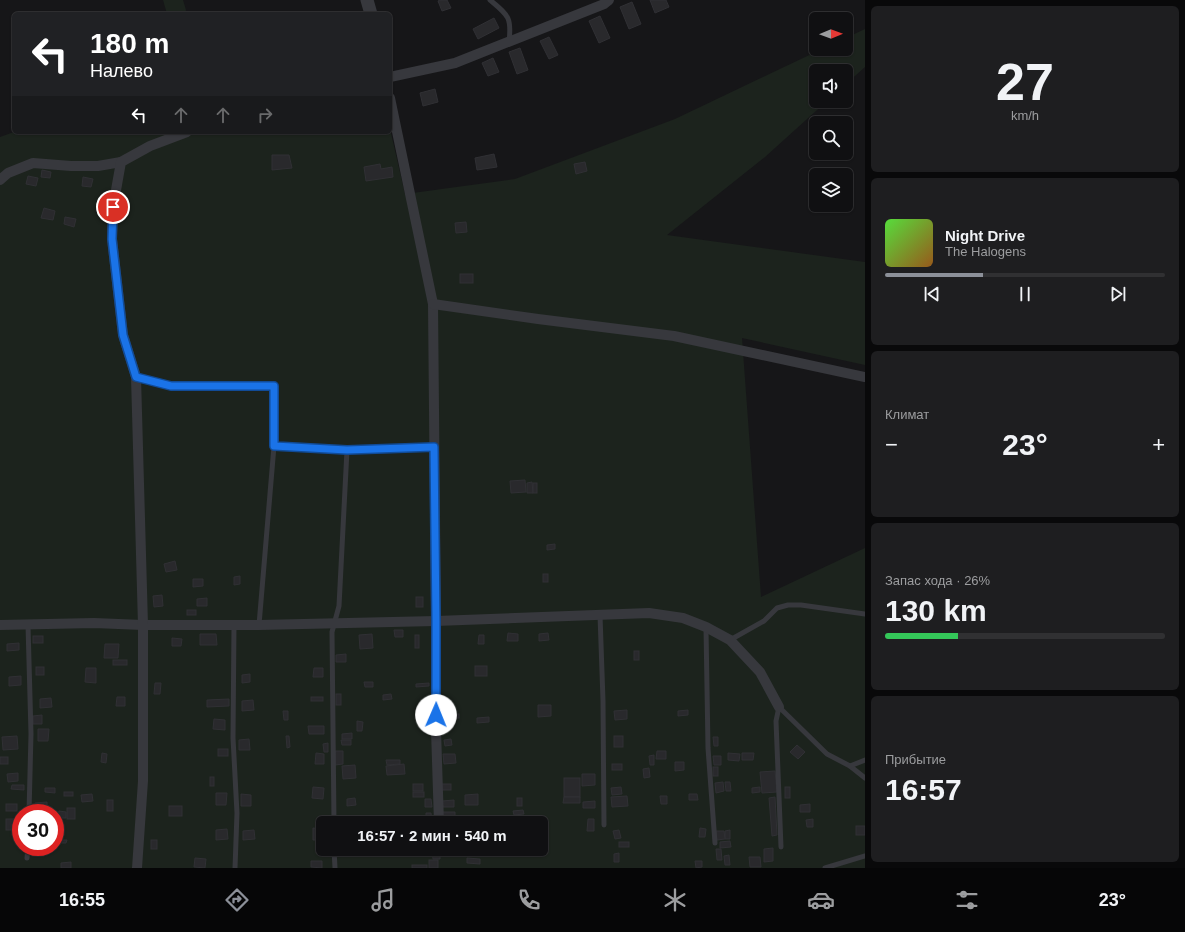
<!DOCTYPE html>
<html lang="ru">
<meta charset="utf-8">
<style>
body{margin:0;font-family:Arial,sans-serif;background:#1e1e20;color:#f1f3f6;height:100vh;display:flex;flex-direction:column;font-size:15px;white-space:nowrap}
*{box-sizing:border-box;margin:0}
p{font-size:13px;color:#9c9d9f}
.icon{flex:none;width:22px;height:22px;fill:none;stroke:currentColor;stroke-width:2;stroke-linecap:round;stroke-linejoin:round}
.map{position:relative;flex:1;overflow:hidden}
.details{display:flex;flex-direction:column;gap:6px;padding:6px;background:#09090a;width:320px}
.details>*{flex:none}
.hud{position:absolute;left:12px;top:12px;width:380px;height:122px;border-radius:6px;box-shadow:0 1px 3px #0004,0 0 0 1px #303032;background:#202124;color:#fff;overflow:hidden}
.needle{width:26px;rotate:89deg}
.tools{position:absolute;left:809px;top:12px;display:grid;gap:8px}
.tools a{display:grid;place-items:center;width:44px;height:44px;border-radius:6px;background:#101012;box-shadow:0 1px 3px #0004,0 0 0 1px #303032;font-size:20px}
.speed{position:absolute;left:12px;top:804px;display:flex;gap:8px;font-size:20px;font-weight:700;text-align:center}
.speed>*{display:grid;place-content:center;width:52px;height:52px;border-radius:50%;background:#101012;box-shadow:0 1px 3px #0004,0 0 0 1px #303032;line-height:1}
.speed .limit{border:6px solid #d22;background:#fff;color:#111}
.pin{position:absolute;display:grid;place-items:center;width:34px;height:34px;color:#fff;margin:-17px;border:2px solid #fff;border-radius:50%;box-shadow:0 1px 4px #0007}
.me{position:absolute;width:44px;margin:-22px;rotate:1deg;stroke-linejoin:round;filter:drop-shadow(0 0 3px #0008)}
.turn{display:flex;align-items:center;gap:14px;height:84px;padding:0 12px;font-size:18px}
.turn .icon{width:52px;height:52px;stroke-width:2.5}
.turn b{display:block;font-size:28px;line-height:34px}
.lanes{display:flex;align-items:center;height:38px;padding:0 12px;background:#0003;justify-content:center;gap:20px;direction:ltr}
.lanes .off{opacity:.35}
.big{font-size:30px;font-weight:800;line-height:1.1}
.details .widget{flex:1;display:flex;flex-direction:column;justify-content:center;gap:6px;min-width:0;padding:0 14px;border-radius:6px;background:#1e1e20}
.details .dial{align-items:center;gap:0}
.dial b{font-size:52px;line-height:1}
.song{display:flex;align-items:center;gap:12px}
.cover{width:48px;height:48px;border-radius:6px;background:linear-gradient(135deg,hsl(110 70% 55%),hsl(30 70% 35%))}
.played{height:4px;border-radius:2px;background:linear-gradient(90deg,#8c9099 35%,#303032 35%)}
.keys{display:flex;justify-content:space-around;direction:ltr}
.heat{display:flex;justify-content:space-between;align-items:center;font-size:22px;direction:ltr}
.charge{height:6px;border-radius:3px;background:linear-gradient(90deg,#34c759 26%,#303032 0)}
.trip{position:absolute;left:316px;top:816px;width:232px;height:40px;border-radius:6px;background:#101012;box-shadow:0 1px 3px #0004,0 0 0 1px #303032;font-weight:800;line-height:40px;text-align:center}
.tabs{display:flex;height:64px;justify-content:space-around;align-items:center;background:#060607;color:#9c9d9f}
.tabs .icon{width:28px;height:28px}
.tabs .selected{color:#8c9099}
.tabs b{font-size:18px;color:#f1f3f6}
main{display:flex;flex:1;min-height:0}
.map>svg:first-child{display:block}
.green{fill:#1c231d;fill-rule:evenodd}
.building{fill:#29292c;stroke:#303034}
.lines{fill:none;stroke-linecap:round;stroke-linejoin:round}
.service{stroke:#37383d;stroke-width:5}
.minor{stroke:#37383d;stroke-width:10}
.tertiary{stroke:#37383d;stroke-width:13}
.route-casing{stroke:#114b97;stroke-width:10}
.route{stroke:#1a73e8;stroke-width:7}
</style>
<main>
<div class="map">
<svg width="865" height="868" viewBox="0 0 865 868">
<rect width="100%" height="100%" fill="#161618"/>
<g class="green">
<path d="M163,0H183L186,10L185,14H167Z"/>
<path d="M865,29V67L846,84V71H816V101H827L765,157L667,235L865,262V365L742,338L761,597L865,548V868H0V137L14,132H390V129L405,194L515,179L675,119L822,49H846V38ZM21,813H55V847H21ZM323,823H541V849H323Z"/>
</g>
<g class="building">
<path d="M440,0H447L451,8L442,11L438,1Z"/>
<path d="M650,0H666L669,7L655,13Z"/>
<path d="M632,2L641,24L629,29L620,7Z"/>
<path d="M600,16L610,38L599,43L589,21Z"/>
<path d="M494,18L499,28L478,39L473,29Z"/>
<path d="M549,37L558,55L549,59L540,41Z"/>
<path d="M520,48L528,70L517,74L509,52Z"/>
<path d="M493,58L499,72L488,76L482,63Z"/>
<path d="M435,89L438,102L423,106L420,93Z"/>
<path d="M494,154L497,167L477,170L475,158Z"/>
<path d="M272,155H289L292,168L272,170Z"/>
<path d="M585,162L587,171L576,174L574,164Z"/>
<path d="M380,164L381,169L392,167L393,177L366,181L364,167Z"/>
<path d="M42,170L51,172L50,178L41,177Z"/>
<path d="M28,176L38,178L36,186L26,184Z"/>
<path d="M83,177L93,179L91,187L82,186Z"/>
<path d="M44,208L55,211L53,220L41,218Z"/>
<path d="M65,217L76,219L74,227L64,224Z"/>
<path d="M466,222L467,232L456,233L455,223Z"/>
<rect x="460" y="274" width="13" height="9"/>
<path d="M525,480L526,492L511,493L510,481Z"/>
<path d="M532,482L533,493H527V483Z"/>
<rect x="533" y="483" width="4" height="10"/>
<path d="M555,544V549L547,550V545Z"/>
<path d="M175,561L177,570L166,572L164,564Z"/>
<rect x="543" y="574" width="5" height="8"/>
<path d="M240,576V584L234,585V577Z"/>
<path d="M193,579H203V586L193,587Z"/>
<path d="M162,595L163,606L154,607L153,596Z"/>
<rect x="416" y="597" width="7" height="10"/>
<path d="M207,598V606H197V599Z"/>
<rect x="187" y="610" width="9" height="5"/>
<path d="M394,630H403V637H395Z"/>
<path d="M508,633L518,634V641H507Z"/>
<path d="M548,633L549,640L539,641V634Z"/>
<path d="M200,634H216L217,645H200Z"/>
<path d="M372,634L373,648L360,649L359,635Z"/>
<rect x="415" y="635" width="4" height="13"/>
<path d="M479,635H484V644H478Z"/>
<rect x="33" y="636" width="10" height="7"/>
<path d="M172,638L182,639L181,646H172Z"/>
<path d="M19,643V650L7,651V644Z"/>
<path d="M105,644H119L118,658H104Z"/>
<rect x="634" y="651" width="5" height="9"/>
<path d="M346,654V662H336V655Z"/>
<rect x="113" y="660" width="14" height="5"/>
<rect x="475" y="666" width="12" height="10"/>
<rect x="36" y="667" width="8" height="8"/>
<path d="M86,668H96V683L85,682Z"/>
<path d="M314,668H323V677H313Z"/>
<path d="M250,674V682L242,683V675Z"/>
<path d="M21,676V685L9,686V677Z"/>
<path d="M364,682H373V687H365Z"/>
<path d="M155,683H161L160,694H154Z"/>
<path d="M429,683V686L416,687V684Z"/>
<rect x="336" y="694" width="5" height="11"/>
<path d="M391,694L392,699L383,700V695Z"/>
<path d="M117,697H125V706H116Z"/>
<rect x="311" y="697" width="12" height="4"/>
<path d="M51,698L52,707L40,708V699Z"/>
<path d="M229,699V706L207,707V700Z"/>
<path d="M253,700L254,710L242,711V701Z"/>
<path d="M538,705H551V716L538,717Z"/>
<path d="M627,710V719L615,720L614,711Z"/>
<path d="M688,710V715L678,716V711Z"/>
<path d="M283,711H288V720H284Z"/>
<rect x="449" y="714" width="10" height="4"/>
<path d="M42,715V724H33V716Z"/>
<path d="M489,717V722L477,723V718Z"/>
<path d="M214,719L225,720V730L213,729Z"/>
<path d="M357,721L363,722L362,731H357Z"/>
<path d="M308,726H324V734H309Z"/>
<path d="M38,729H49L48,741H38Z"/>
<path d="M352,733V739H342V734Z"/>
<path d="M17,736L18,749L3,750L2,737Z"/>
<path d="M286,736H289L290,747L287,748Z"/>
<rect x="614" y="736" width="9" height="11"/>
<path d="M713,737H718V746H714Z"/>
<path d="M249,739L250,750H239V740Z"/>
<path d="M451,739L452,745L445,746L444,740Z"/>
<path d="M341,740H351V745H342Z"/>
<path d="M328,743V752H324L323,744Z"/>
<path d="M797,745L805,752L798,759L790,752Z"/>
<rect x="218" y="749" width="10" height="7"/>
<path d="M335,751H343V764L335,765Z"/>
<path d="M657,751H666V759H656Z"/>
<path d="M102,753L107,754L106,763L101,762Z"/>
<path d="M316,753L324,754V764H315Z"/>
<path d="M728,753L740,754L739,761L728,760Z"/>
<path d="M742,753H754L753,760H742Z"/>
<path d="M443,754H455L456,763L444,764Z"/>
<path d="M654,755V765H650L649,756Z"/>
<path d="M713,756H721V765H714Z"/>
<rect x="0" y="757" width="8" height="7"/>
<path d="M386,760H400V764L387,765Z"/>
<path d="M675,762H684V770L675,771Z"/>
<path d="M404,764L405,774L387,775L386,766Z"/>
<rect x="612" y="764" width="10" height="6"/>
<path d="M355,765L356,778L343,779L342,766Z"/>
<rect x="713" y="767" width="5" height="9"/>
<path d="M649,768L650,777L644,778L643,769Z"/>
<path d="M775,771L777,792L762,793L760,772Z"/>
<path d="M18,773V781L8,782L7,774Z"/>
<path d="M582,774H595V785L582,786Z"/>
<rect x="210" y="777" width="4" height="9"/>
<rect x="564" y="778" width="16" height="19"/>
<path d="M723,782L724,791L716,793L715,783Z"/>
<path d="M725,782H730L731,791H726Z"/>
<rect x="413" y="784" width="10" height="7"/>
<rect x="440" y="784" width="11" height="6"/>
<path d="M12,785H24V790L11,789Z"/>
<path d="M313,787L324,788L323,799L312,798Z"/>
<path d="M621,787L622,794L612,795L611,788Z"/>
<path d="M760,787V792L752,793V788Z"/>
<rect x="785" y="787" width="5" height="11"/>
<path d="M45,788H55V793L45,792Z"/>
<rect x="64" y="792" width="9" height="4"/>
<rect x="413" y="792" width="11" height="5"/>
<path d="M216,793H227L226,805H216Z"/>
<path d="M92,794L93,801L82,802L81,795Z"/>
<path d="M241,794L251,795V806H241Z"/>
<path d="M478,794V805H465V795Z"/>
<path d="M689,794H697L698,800H689Z"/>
<path d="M627,796L628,806L612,807L611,797Z"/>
<path d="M660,796H667V804H661Z"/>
<path d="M564,797H580V803H563Z"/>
<path d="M775,797L777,835L772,836L769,798Z"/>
<path d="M355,798L356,805L347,806V799Z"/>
<rect x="517" y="798" width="5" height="8"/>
<path d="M425,799H431L432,807H425Z"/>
<rect x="107" y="800" width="6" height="11"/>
<path d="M454,800V807H443L442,801Z"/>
<path d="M595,801V808H583V802Z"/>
<path d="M47,802V810L36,812L35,803Z"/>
<rect x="6" y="804" width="11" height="7"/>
<path d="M810,804V812H800V805Z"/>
<rect x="169" y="806" width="13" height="10"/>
<rect x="67" y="808" width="8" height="11"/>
<path d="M523,810L524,814L514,815L513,811Z"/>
<path d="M59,811L66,812V818H58Z"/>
<path d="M442,812H455V821L442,822Z"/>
<path d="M426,813H431L432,822H426Z"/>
<rect x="6" y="819" width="12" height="11"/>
<path d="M588,819H594V831H587Z"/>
<path d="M813,819V827H807L806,820Z"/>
<rect x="856" y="826" width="9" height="9"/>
<path d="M313,828L323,829V840H313Z"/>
<path d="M700,828L706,829L705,837H699Z"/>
<path d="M227,829L228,839L216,840V830Z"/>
<path d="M254,830L255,839L243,840V831Z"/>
<path d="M619,830L621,838L615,839L613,831Z"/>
<path d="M730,830V839H725V831Z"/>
<path d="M716,831H724L725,839L717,840Z"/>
<path d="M55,840H67L66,843H55Z"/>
<rect x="151" y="840" width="6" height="9"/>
<path d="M730,841L731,847L720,848V842Z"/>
<rect x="619" y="842" width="10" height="5"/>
<path d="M773,848V861L764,862V849Z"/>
<path d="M444,849H454V855L444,854Z"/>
<path d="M716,849H721L722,860H717Z"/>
<path d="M432,851H440V859H433Z"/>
<path d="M619,853V862H614V854Z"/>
<path d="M729,855L730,865H725L724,856Z"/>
<path d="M749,857H760L761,867H750Z"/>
<path d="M195,858L206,859L205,868L194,867Z"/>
<path d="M467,858L480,859V864L467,863Z"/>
<rect x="429" y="860" width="9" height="8"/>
<path d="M311,861H322V868L311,867Z"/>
<path d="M695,861H702V867L696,868Z"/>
<path d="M71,862V868H61V863Z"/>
<rect x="412" y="865" width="15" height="3"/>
</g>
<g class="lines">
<g class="service">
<path d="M490,0C508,15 512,17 509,42"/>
<path d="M136,377L171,386H274V446L259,625"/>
<path d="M274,446L347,450L339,606L332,632L334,823"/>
<path d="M347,450L434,447"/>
<path d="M600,615L603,701L604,825"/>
<path d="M28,625L31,734L29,813"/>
<path d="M234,625L233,738L237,813L235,868"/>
<path d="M706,628L708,748L715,843"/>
<path d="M730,640L764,621L777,608L788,605H801L865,614"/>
<path d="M779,707L776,721L781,847"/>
<path d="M779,707L827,754L850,766L865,778"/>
<path d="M850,766L865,760"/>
<path d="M334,849L335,868"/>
<path d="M27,858L28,847"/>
<path d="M825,868L865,856"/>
</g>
<g class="minor">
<path d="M390,77L455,63L604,4L609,0"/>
<path d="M390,98L433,304L436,621V730L439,823"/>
<path d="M0,180L8,173L33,163L71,166H98L121,162"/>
<path d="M433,304L538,319L674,336L865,377"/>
<path d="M0,625L94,623L143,625H259L436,621L649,613L683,618L706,627L730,640L760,672L779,707"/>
<path d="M137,868L143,781V625L136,377L123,335L112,239L113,207L121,162L150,146L187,132"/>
</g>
<path class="tertiary" d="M367,0L371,14"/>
</g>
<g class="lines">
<g class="route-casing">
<path id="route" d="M113,207L112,239L123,335L136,377L171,386H274V446L347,450L434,447L436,621V715"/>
</g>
<use href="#route" class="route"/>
</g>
</svg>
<div class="tools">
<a><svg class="needle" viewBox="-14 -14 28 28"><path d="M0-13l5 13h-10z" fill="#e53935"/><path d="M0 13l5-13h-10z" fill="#9c9d9f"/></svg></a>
<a><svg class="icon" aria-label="sound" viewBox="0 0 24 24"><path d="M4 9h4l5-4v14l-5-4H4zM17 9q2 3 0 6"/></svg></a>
<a><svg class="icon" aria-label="search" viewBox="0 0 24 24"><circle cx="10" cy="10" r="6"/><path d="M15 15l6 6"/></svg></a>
<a><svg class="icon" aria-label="layers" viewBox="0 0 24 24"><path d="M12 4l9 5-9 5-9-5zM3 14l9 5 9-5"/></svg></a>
</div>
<div class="speed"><div class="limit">30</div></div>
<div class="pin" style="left:113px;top:207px;background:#d93025"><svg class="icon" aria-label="arrive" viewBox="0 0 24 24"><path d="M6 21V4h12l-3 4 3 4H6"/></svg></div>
<svg class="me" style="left:436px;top:715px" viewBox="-20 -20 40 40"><circle r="19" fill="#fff"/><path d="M0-13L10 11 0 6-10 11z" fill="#1a73e8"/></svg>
<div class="trip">16:57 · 2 мин · 540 m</div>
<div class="hud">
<div class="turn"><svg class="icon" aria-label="left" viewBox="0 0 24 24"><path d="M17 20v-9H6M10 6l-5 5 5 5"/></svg><div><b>180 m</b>Налево</div></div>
<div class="lanes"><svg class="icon" aria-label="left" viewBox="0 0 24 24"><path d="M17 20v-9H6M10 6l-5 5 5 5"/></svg><svg class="icon off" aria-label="ahead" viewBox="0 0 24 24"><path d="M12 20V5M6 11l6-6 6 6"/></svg><svg class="icon off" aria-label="ahead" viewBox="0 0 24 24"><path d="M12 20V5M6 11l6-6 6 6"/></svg><svg class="icon off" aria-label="right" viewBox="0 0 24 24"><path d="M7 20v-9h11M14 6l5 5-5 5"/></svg></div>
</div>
</div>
<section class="details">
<div class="widget dial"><b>27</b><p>km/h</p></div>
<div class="widget">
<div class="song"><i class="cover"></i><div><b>Night Drive</b><p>The Halogens</p></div></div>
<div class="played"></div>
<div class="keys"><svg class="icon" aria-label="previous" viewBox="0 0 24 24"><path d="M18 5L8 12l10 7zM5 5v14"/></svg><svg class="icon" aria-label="pause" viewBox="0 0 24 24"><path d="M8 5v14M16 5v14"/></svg><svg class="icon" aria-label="next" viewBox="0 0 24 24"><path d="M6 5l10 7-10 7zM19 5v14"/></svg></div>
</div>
<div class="widget"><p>Климат</p>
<div class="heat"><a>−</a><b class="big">23°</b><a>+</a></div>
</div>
<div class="widget"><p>Запас хода · 26%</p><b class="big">130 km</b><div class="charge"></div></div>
<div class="widget"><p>Прибытие</p><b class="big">16:57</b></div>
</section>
</main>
<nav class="tabs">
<b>16:55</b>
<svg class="icon selected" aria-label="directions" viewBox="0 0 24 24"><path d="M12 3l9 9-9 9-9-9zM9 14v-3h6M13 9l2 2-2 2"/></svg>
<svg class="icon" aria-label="music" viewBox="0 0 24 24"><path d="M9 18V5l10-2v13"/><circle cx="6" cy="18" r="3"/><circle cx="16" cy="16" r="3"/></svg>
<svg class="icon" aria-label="phone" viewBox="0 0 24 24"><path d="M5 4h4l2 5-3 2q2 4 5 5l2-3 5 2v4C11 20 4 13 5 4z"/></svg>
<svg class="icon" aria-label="climate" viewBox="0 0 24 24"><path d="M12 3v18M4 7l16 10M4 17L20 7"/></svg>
<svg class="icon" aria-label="car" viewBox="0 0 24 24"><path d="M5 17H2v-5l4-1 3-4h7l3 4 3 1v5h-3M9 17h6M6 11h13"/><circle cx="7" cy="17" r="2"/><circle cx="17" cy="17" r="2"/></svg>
<svg class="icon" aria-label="filters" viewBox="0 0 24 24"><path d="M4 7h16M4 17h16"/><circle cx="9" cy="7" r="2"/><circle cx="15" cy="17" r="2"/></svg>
<b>23°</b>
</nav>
